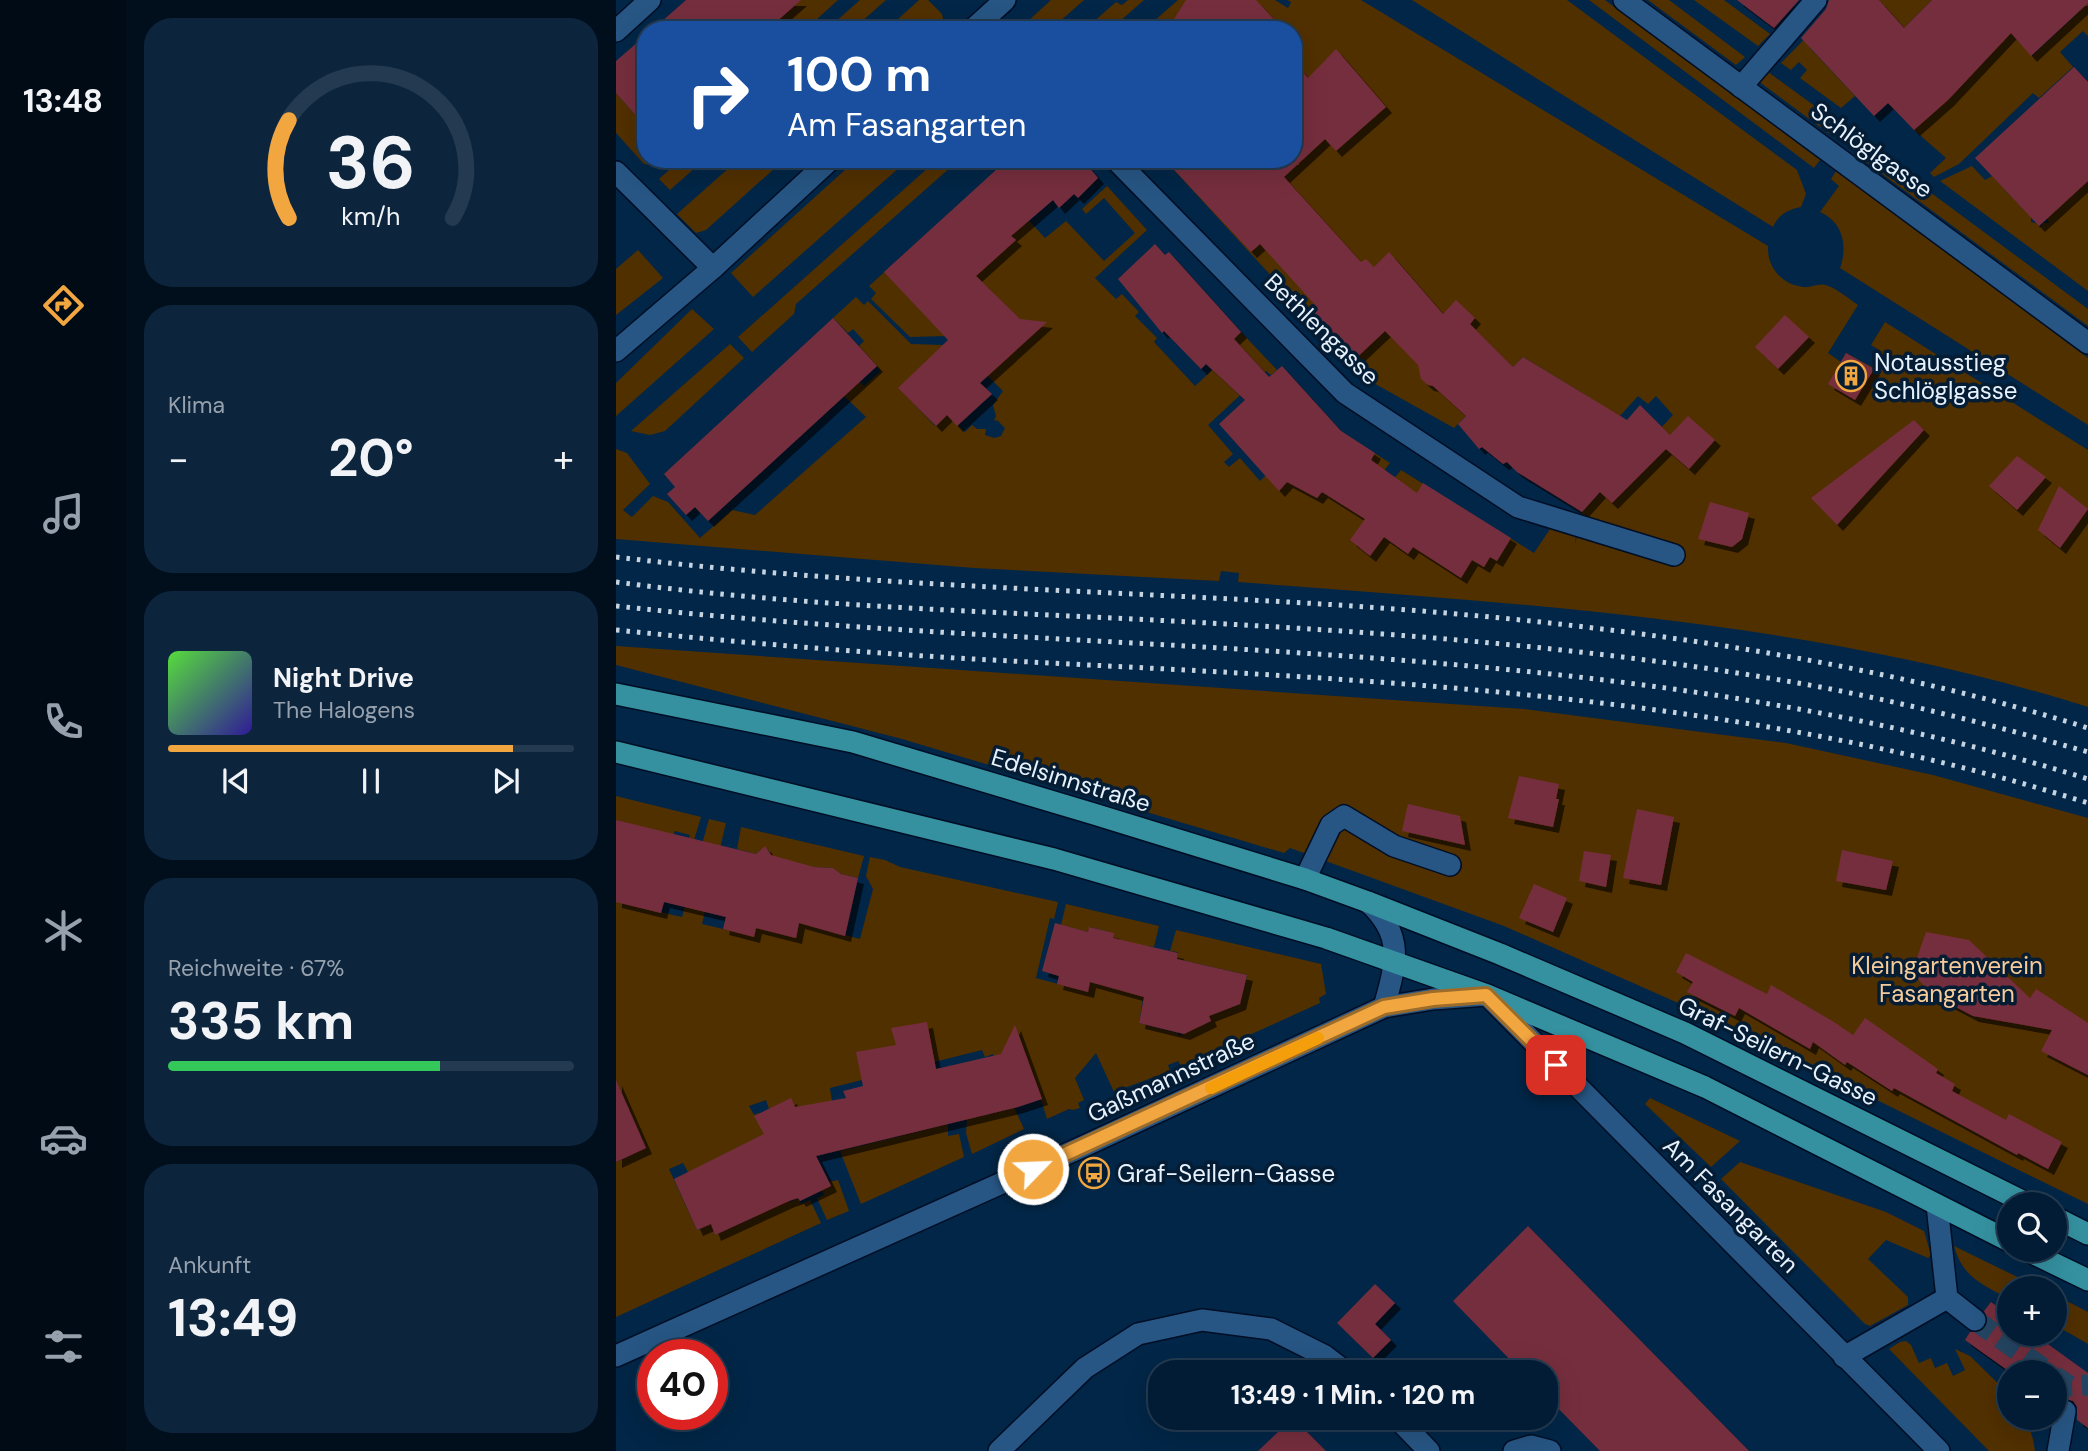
<!DOCTYPE html>
<html lang="de">
<meta charset="utf-8">
<style>
body{margin:0;font-family:"DM Sans",sans-serif;background:#0c253d;color:#f1f3f6;height:100vh;display:flex;flex-direction:column;font-size:26px;white-space:nowrap}
*{box-sizing:border-box;margin:0}
p{font-size:23px;color:#96a1ad}
.icon{flex:none;width:38px;height:38px;fill:none;stroke:currentColor;stroke-width:2;stroke-linecap:round;stroke-linejoin:round}
.map{position:relative;flex:1;overflow:hidden}
.drawer{display:flex;flex-direction:column;gap:18px;padding:18px;background:#010f1d;width:490px}
.drawer>*{flex:none}
.hud{position:absolute;left:21px;top:21px;width:665px;height:147px;border-radius:28px;box-shadow:0 7px 28px #0002,0 0 0 2px #233a50;background:#1a4fa0;color:#fff;overflow:hidden}
.tools{position:absolute;left:1381px;top:1192px;display:grid;gap:14px}
.tools a{display:grid;place-items:center;width:70px;height:70px;border-radius:50%;background:#021c35;box-shadow:0 7px 28px #0002,0 0 0 2px #233a50;font-size:35px}
.speed{position:absolute;left:21px;top:1339px;display:flex;gap:14px;font-size:35px;font-weight:700;text-align:center}
.speed>*{display:grid;place-content:center;width:91px;height:91px;border-radius:50%;background:#021c35;box-shadow:0 7px 28px #0002,0 0 0 2px #233a50;line-height:1}
.speed .limit{border:10px solid #d22;background:#fff;color:#111}
.pin{position:absolute;display:grid;place-items:center;width:60px;height:60px;color:#fff;margin:-30px;border-radius:14px;box-shadow:0 4px 10px #0006}
.me{position:absolute;width:77px;margin:-38px;rotate:66deg;stroke-linejoin:round;filter:drop-shadow(0 0 5px #0008)}
.turn{display:flex;align-items:center;gap:24px;height:147px;padding:0 35px;font-size:32px}
.turn .icon{width:91px;height:91px;stroke-width:2.5}
.turn b{display:block;font-size:49px;line-height:60px}
.big{font-size:52px;font-weight:700;line-height:1.1}
.drawer .card{flex:1;display:flex;flex-direction:column;justify-content:center;gap:10px;min-width:0;padding:0 24px;border-radius:28px;background:#0c253d}
.drawer .dial{align-items:center;gap:0}
.dial svg{height:182px;overflow:visible;fill:none;stroke:#233a50;stroke-width:7;stroke-linecap:round;text-anchor:middle}
.dial text{fill:#f1f3f6;stroke:none}
.song{display:flex;align-items:center;gap:21px}
.cover{width:84px;height:84px;border-radius:10px;background:linear-gradient(135deg,hsl(110 70% 55%),hsl(250 70% 35%))}
.played{height:7px;border-radius:4px;background:linear-gradient(90deg,#f1a640 85%,#233a50 85%)}
.keys{display:flex;justify-content:space-around;direction:ltr}
.heat{display:flex;justify-content:space-between;align-items:center;font-size:38px;direction:ltr}
.charge{height:10px;border-radius:5px;background:linear-gradient(90deg,#34c759 67%,#233a50 0)}
.trip{position:absolute;left:532px;top:1360px;width:410px;height:70px;border-radius:28px;background:#021c35;box-shadow:0 7px 28px #0002,0 0 0 2px #233a50;font-weight:700;line-height:70px;text-align:center}
main{display:flex;flex:1;min-height:0}
.tabs{display:flex;flex-direction:column;width:126px;justify-content:space-around;align-items:center;background:#010b15;color:#96a1ad}
.tabs .icon{width:49px;height:49px}
.tabs .current{color:#f1a640}
.tabs b{font-size:32px;color:#f1f3f6}
.map>svg:first-child{display:block}
.green{fill:#513000;fill-rule:evenodd}
.building{fill:#752e3c;filter:url(#shadow)}
.lines{fill:none;stroke-linecap:round;stroke-linejoin:round}
.minor-tunnel{stroke:#244562;stroke-width:21;stroke-dasharray:21 10;stroke-linecap:butt}
.minor-casing{stroke:#000e25;stroke-width:24}
.major-casing{stroke:#000e25;stroke-width:24}
.minor{stroke:#275684;stroke-width:21}
.major{stroke:#3591a0;stroke-width:21}
.rail{stroke:#c6d4e2;stroke-width:5;stroke-dasharray:3.5 7;stroke-linecap:butt}
.route-casing{stroke:#9d6c2a;stroke-width:18}
.route{stroke:#f1a640;stroke-width:12}
.slow{stroke:#f59e0b;stroke-width:12}
.labels{text-anchor:middle;dominant-baseline:central;stroke-width:7;stroke-linejoin:round;paint-order:stroke}
.street-label{font-size:24px;fill:#e8f2fd;stroke:#051d34}
.poi-label{font-size:24px;fill:#e8f2fd;stroke:#051d34;text-anchor:start}
.park-label{font-size:24px;fill:#f5cb9b;stroke:#051d34}
</style>
<main>
<nav class="tabs">
<b>13:48</b>
<svg class="icon current" aria-label="directions" viewBox="0 0 24 24"><path d="M12 3l9 9-9 9-9-9zM9 14v-3h6M13 9l2 2-2 2"/></svg>
<svg class="icon" aria-label="music" viewBox="0 0 24 24"><path d="M9 18V5l10-2v13"/><circle cx="6" cy="18" r="3"/><circle cx="16" cy="16" r="3"/></svg>
<svg class="icon" aria-label="phone" viewBox="0 0 24 24"><path d="M5 4h4l2 5-3 2q2 4 5 5l2-3 5 2v4C11 20 4 13 5 4z"/></svg>
<svg class="icon" aria-label="climate" viewBox="0 0 24 24"><path d="M12 3v18M4 7l16 10M4 17L20 7"/></svg>
<svg class="icon" aria-label="car" viewBox="0 0 24 24"><path d="M5 17H2v-5l4-1 3-4h7l3 4 3 1v5h-3M9 17h6M6 11h13"/><circle cx="7" cy="17" r="2"/><circle cx="17" cy="17" r="2"/></svg>
<svg class="icon" aria-label="filters" viewBox="0 0 24 24"><path d="M4 7h16M4 17h16"/><circle cx="9" cy="7" r="2"/><circle cx="15" cy="17" r="2"/></svg>
</nav>
<section class="drawer">
<div class="card dial"><svg viewBox="0 0 100 80">
<path d="M14 69A42 42 0 1 1 86 69"/>
<path d="M14 69A42 42 0 0 1 14 26" stroke="#f1a640"/>
<text x="50" y="56" font-size="32" font-weight="700">36</text>
<text x="50" y="72" font-size="11">km/h</text>
</svg></div>
<div class="card"><p>Klima</p>
<div class="heat"><a>−</a><b class="big">20°</b><a>+</a></div>
</div>
<div class="card">
<div class="song"><i class="cover"></i><div><b>Night Drive</b><p>The Halogens</p></div></div>
<div class="played"></div>
<div class="keys"><svg class="icon" aria-label="previous" viewBox="0 0 24 24"><path d="M18 5L8 12l10 7zM5 5v14"/></svg><svg class="icon" aria-label="pause" viewBox="0 0 24 24"><path d="M8 5v14M16 5v14"/></svg><svg class="icon" aria-label="next" viewBox="0 0 24 24"><path d="M6 5l10 7-10 7zM19 5v14"/></svg></div>
</div>
<div class="card"><p>Reichweite · 67%</p><b class="big">335 km</b><div class="charge"></div></div>
<div class="card"><p>Ankunft</p><b class="big">13:49</b></div>
</section>
<div class="map">
<svg width="1472" height="1451" viewBox="0 0 1472 1451">
<defs>
<filter id="shadow"><feDropShadow dx="6" dy="6" stdDeviation="0" flood-color="#0009"/></filter>
</defs>
<rect width="100%" height="100%" fill="#022647"/>
<g class="green">
<path d="M184,0H222L189,30H166L160,22Z"/>
<path d="M244,0H270L236,30H210Z"/>
<path d="M303,0H312L326,14L327,19L315,30H270Z"/>
<path d="M435,0H468L434,30H415L411,22Z"/>
<path d="M512,0H528L494,30H468L500,2L506,5Z"/>
<path d="M562,0H659L672,8L675,2L671,0H745L1152,246C1151,267 1165,284 1187,287C1194,288 1203,283 1209,285C1217,286 1235,300 1242,305L1212,353L1225,362L1230,353L1256,367L1266,352L1255,345L1269,322L1472,450V707C1196,620 908,604 622,582L623,573L605,571L603,581L358,568L0,539V449L11,453L34,484L7,510L16,517L37,496L52,502L84,538L116,510L139,515L250,417L228,396L236,375L248,386L265,371L243,346L248,341L237,329L232,333L217,318L240,297L248,305L252,301L295,344L327,345L300,406L319,426L331,415L349,432L356,425L361,429H370L369,435L378,438L385,436L389,428L382,421L378,420L380,416L377,405L387,391L331,336L294,337L255,299L260,293L253,286L373,177L429,238L450,221L488,261L519,233L488,198L470,214L466,209L491,186L531,230L479,278L500,299L506,294L523,312L519,316L541,338L538,342L579,386L617,351L618,339L625,332L661,370L655,375L650,371L592,425L617,454L608,462L613,467L624,458L644,481L706,419L774,463L752,491L762,498L785,470L918,553L938,523L960,534L959,545L966,512L1057,415L1040,396L1032,404L1022,396L992,429L971,396L907,357L838,428L754,381L735,363L548,159H677V30H534L540,24L538,21Z"/>
<path d="M796,0H951L1181,170L1190,194L1185,207C1171,210 1163,214 1157,227Z"/>
<path d="M973,0H989L1204,160L1198,168Z"/>
<path d="M1032,0H1053L1129,57L1120,65Z"/>
<path d="M1078,0H1108L1154,34L1142,46Z"/>
<path d="M1227,0H1246L1194,48L1239,96L1225,108L1184,78L1191,70L1183,62L1175,70L1165,63Z"/>
<path d="M1263,0H1316L1288,28Z"/>
<path d="M1472,0V36L1467,31L1444,52L1457,67L1423,98L1417,93L1343,164L1318,177L1314,173L1330,158L1298,130L1369,61L1392,30L1416,56L1464,11Z"/>
<path d="M1148,69L1225,125L1215,135L1138,78Z"/>
<path d="M0,93L30,127V159H42L36,165L28,164L0,133Z"/>
<path d="M1249,144L1472,309V326L1242,156Z"/>
<path d="M65,159H89L54,190L43,179Z"/>
<path d="M123,159H169L90,230L80,233L61,214Z"/>
<path d="M241,159H293L137,297L115,273Z"/>
<path d="M322,159H344L180,304L178,314L136,352L122,337Z"/>
<path d="M1356,166L1369,180L1376,176L1415,217V222L1422,224L1424,228L1427,223H1433L1431,218L1472,181V291L1324,181Z"/>
<path d="M1220,171L1472,358V425L1224,268C1232,246 1227,222 1204,212L1223,186L1215,179Z"/>
<path d="M22,250L47,278L0,315V269Z"/>
<path d="M76,309L98,329L0,416V383Z"/>
<path d="M114,344L128,358L49,431L34,435L15,431Z"/>
<path d="M0,646L908,709L1170,743L1317,775L1472,818V1204L1078,1010L888,926L674,848L668,853L286,739L0,665Z"/>
<path d="M0,796L85,817L78,840L73,838L74,835L59,831L57,835L11,827V823L0,820Z"/>
<path d="M93,819L110,823L86,924L137,936L141,922L180,937L183,923L244,939L257,889L250,876L254,857L269,860L284,867L442,902L438,919L434,918L420,978L472,992L474,982L501,939L497,938V933L474,927L472,932L445,925L450,904L543,926L538,947L530,946L533,991L527,998L523,1023L561,1033L563,1036L595,1021L593,1016L624,1004L631,975L561,959L562,952L554,951L560,930L705,964L710,994L703,998L704,1003L565,1066L562,1061L552,1065L554,1071L498,1092L480,1053L459,1078L468,1100L462,1103L464,1108L457,1110L453,1109L431,1119L425,1099L379,1061L377,1054L369,1057L366,1050L214,1088L219,1122L153,1109L150,1100L133,1106L138,1115L143,1113L175,1182L165,1186L174,1202L182,1198L185,1204L194,1200L205,1223L0,1317V1162L30,1148L0,1081V889L26,908L66,917ZM111,1153L139,1217L99,1235L95,1224L81,1230L53,1169L67,1163L77,1181L91,1163Z"/>
<path d="M125,827L248,856L242,878L225,874L217,868L195,867L156,856L152,850L147,848L140,854L121,849Z"/>
<path d="M1034,1098L1124,1141L1095,1167L1029,1104Z"/>
<path d="M397,1105L408,1129L356,1154L350,1133L351,1119L391,1110V1107Z"/>
<path d="M332,1124V1136L343,1134L348,1157L245,1204L224,1151Z"/>
<path d="M1124,1162L1270,1212L1308,1231L1315,1255L1312,1258L1270,1240L1252,1259L1292,1297V1305L1254,1326L1249,1324L1105,1179Z"/>
<path d="M222,1180L233,1211L211,1220L201,1198L208,1195L206,1190L215,1186L213,1182Z"/>
<path d="M1338,1246L1424,1288H1393V1299C1366,1284 1347,1278 1338,1246Z"/>
<path d="M1439,1295L1472,1312V1344L1439,1325Z"/>
<path d="M1290,1341L1295,1345L1303,1363L1315,1358L1319,1368L1331,1363L1337,1376L1349,1370L1339,1349L1354,1356L1393,1394V1418H1410L1417,1439L1419,1451H1373L1273,1349L1284,1342Z"/>
</g>
<g class="building">
<path d="M70,0H185L151,30H36Z"/>
<path d="M570,0H640L668,30H551Z"/>
<path d="M1121,0H1183L1158,28Z"/>
<path d="M1213,0H1263L1288,28L1316,0H1472V3L1415,56L1395,33L1332,100L1298,130L1272,103L1258,116L1185,38L1210,9Z"/>
<path d="M30,35V127L0,93V61Z"/>
<path d="M720,49L770,107L720,151L709,139L668,177L745,262L750,259L758,267L773,252L827,314L840,300L859,318L854,324L897,367L907,357L1011,420L1024,405L1054,435L1072,416L1099,440L1073,469L1050,449L996,503L984,492L966,512L901,472L891,462L887,464L866,447L863,449L842,424L850,416L817,386L812,385L805,379L802,365L769,331L735,363L689,314L700,306L644,244L635,252L548,159H677V61L692,78Z"/>
<path d="M1458,67L1472,82V181L1423,226L1359,158Z"/>
<path d="M392,159H466L482,178L462,198L458,194L443,208L437,200L395,236L400,240L360,276L404,319L431,322L364,383L376,394L341,426L331,415L320,426L282,388L332,340L268,272Z"/>
<path d="M539,244L549,255L553,252L625,332L618,339L653,377L666,366L725,431L759,453L755,460L801,493L807,483L895,538L881,561L874,557L868,567L856,560L845,578L797,547L792,554L768,537L754,556L734,540L749,519L706,492L701,498L671,482L663,491L603,424L629,400L590,364L585,369L548,331L546,333L502,279Z"/>
<path d="M1169,315L1193,337L1162,369L1139,347Z"/>
<path d="M217,318L261,366L92,521L79,507L70,515L51,494L59,487L48,474Z"/>
<path d="M1230,353L1258,369L1239,400L1212,384Z"/>
<path d="M1298,420L1308,430L1221,525L1195,498Z"/>
<path d="M1401,456L1430,477L1401,510L1373,486Z"/>
<path d="M1443,486L1472,509L1444,548L1422,530Z"/>
<path d="M1094,502L1133,513L1126,539L1116,547L1082,539Z"/>
<path d="M903,776L943,784L940,799H943L937,827L892,818Z"/>
<path d="M792,804L844,816L849,845L786,831Z"/>
<path d="M1021,809L1058,817L1045,885L1007,878Z"/>
<path d="M0,820L140,854L149,846L155,855L198,867L217,868L225,874L242,878L229,936L183,923L180,938L140,928L138,937L107,929L110,917L48,902L45,913L0,902Z"/>
<path d="M1226,850L1277,861L1270,890L1220,881Z"/>
<path d="M968,851L995,855L990,887L963,881Z"/>
<path d="M918,884L951,898L937,932L903,918Z"/>
<path d="M439,923L472,932L473,927L498,933L497,938L562,953L561,959L631,975L624,1004L593,1016L595,1021L568,1034L523,1023L528,997L474,982L472,992L441,984L443,976L426,971Z"/>
<path d="M1310,932L1353,940L1414,998L1420,989L1472,1023V1075L1425,1051L1436,1030L1357,1016L1315,994L1296,972Z"/>
<path d="M1070,953L1151,994L1155,985L1218,1022L1237,1035L1249,1018L1322,1069L1320,1073L1339,1084L1336,1091L1390,1120L1393,1114L1446,1142L1432,1169L1402,1153L1401,1155L1278,1088L1276,1091L1231,1062L1229,1065L1197,1042L1194,1049L1123,1008L1119,1016L1071,992L1077,982L1060,972Z"/>
<path d="M311,1022L320,1069L385,1054L399,1025L426,1099L402,1107L200,1156L215,1186L184,1201L182,1198L173,1201L99,1235L95,1224L81,1230L58,1179L148,1134L138,1116L175,1098L179,1107L230,1098L227,1091L247,1086L240,1052L280,1045L275,1028Z"/>
<path d="M0,1080L30,1148L0,1162Z"/>
<path d="M912,1226L1133,1451H984L929,1395V1372H906L837,1301Z"/>
<path d="M759,1284L779,1303L759,1324L775,1340L757,1358L721,1323Z"/>
<path d="M1375,1302L1393,1315V1334H1418L1472,1373V1428L1461,1420V1407L1457,1401L1445,1399L1438,1403V1372H1394L1349,1340L1354,1332H1363L1370,1328L1372,1321L1368,1311Z"/>
<path d="M677,1418L710,1451H642Z"/>
</g>
<g class="lines">
<g class="minor-tunnel">
<path d="M1359,1320L1432,1372"/>
<path d="M1438,1376L1453,1386L1472,1385"/>
</g>
<g class="minor-casing">
<g id="minor">
<path d="M1008,0L1472,343"/>
<path d="M356,30L389,0"/>
<path d="M0,31L34,0"/>
<path d="M1125,87L1200,0"/>
<path d="M499,159L729,393L902,507L1058,555"/>
<path d="M0,172L97,268"/>
<path d="M0,351L97,268L215,159"/>
<path d="M689,879L715,825L728,816L778,846L834,865"/>
<path d="M752,902C789,935 780,964 768,1007"/>
<path d="M1321,1205L1331,1298L1359,1320"/>
<path d="M0,1356L466,1147L768,1007L817,999L871,995L1323,1451"/>
<path d="M1228,1357L1331,1298"/>
<path d="M781,1418L813,1451"/>
<path d="M383,1451L469,1368L522,1334L586,1320L655,1329L709,1356L730,1372"/>
<path d="M898,1451L915,1446L934,1451"/>
<path d="M1442,1451L1449,1411"/>
</g>
</g>
<g class="major-casing">
<g id="major">
<path d="M0,694L237,742L478,814L689,879L752,902L884,954L1069,1033L1412,1204"/>
<path d="M0,752L438,859L710,938L871,995L1089,1087L1393,1241"/>
<path d="M1438,1217L1472,1234"/>
<path d="M1410,1250L1472,1280"/>
</g>
</g>
<use href="#minor" class="minor"/>
<use href="#major" class="major"/>
<g class="rail">
<path d="M0,557C240,586 482,590 722,605C970,621 1235,654 1472,728"/>
<path d="M0,582C202,609 407,612 610,624C809,635 1008,651 1204,687C1294,704 1384,727 1472,752"/>
<path d="M0,606C493,660 993,630 1472,779"/>
<path d="M0,630C119,642 238,652 357,659C732,679 1111,689 1472,803"/>
</g>
</g>
<g class="lines">
<g class="route-casing">
<path id="route" d="M417,1169L768,1007L817,999L870,995L940,1065"/>
</g>
<use href="#route" class="route"/>
<path class="slow" d="M595,1088L702,1038"/>
</g>
<defs>
<g id="building-ring" transform="scale(1.575)"><circle r="9.5" fill="#051d34" stroke="#f1a640" stroke-width="1.5"/><path d="M-4-6H4V6H1V3H-1V6H-4ZM-2.5-4.3h1.7v1.8h-1.7ZM.8-4.3h1.7v1.8H.8ZM-2.5-1h1.7V.8h-1.7ZM.8-1h1.7V.8H.8Z" fill="#f1a640"/></g>
<g id="bus-ring" transform="scale(1.575)"><circle r="9.5" fill="#051d34" stroke="#f1a640" stroke-width="1.5"/><path d="M-5-6H5V4H4V6H2V4H-2V6H-4V4H-5ZM-3.5-4V0h7V-4ZM-3.5 1.2v1.5H-2V1.2ZM2 1.2v1.5H3.5V1.2Z" fill="#f1a640"/></g>
</defs>
<g fill-rule="evenodd">
<use href="#building-ring" x="1235" y="376"/>
<use href="#bus-ring" x="478" y="1173"/>
</g>
<g class="labels">
<g class="street-label">
<text transform="translate(1256 150) rotate(36)">Schlöglgasse</text>
<text transform="translate(706 329) rotate(44)">Bethlengasse</text>
<text transform="translate(455 780) rotate(17)">Edelsinnstraße</text>
<text transform="translate(1162 1051) rotate(26)">Graf-Seilern-Gasse</text>
<text transform="translate(555 1077) rotate(-25)">Gaßmannstraße</text>
<text transform="translate(1115 1205) rotate(45)">Am Fasangarten</text>
</g>
<g class="poi-label">
<text x="1258" y="362">Notausstieg<tspan x="1258" dy="28">Schlöglgasse</tspan></text>
<text x="501" y="1173">Graf-Seilern-Gasse</text>
</g>
<g class="park-label">
<text x="1331" y="965">Kleingartenverein<tspan x="1331" dy="28">Fasangarten</tspan></text>
</g>
</g>
</svg>
<div class="tools">
<a><svg class="icon" aria-label="search" viewBox="0 0 24 24"><circle cx="10" cy="10" r="6"/><path d="M15 15l6 6"/></svg></a>
<a>+</a>
<a>−</a>
</div>
<div class="speed"><div class="limit">40</div></div>
<div class="pin" style="left:940px;top:1065px;background:#d93025"><svg class="icon" aria-label="arrive" viewBox="0 0 24 24"><path d="M6 21V4h12l-3 4 3 4H6"/></svg></div>
<svg class="me" style="left:417px;top:1169px" viewBox="-20 -20 40 40"><circle r="17" fill="#f1a640" stroke="#fff" stroke-width="3"/><path d="M0-11L8 9 0 5-8 9z" fill="#fff"/></svg>
<div class="trip">13:49 · 1 Min. · 120 m</div>
<div class="hud">
<div class="turn"><svg class="icon" aria-label="right" viewBox="0 0 24 24"><path d="M7 20v-9h11M14 6l5 5-5 5"/></svg><div><b>100 m</b>Am Fasangarten</div></div>
</div>
</div>
</main>
